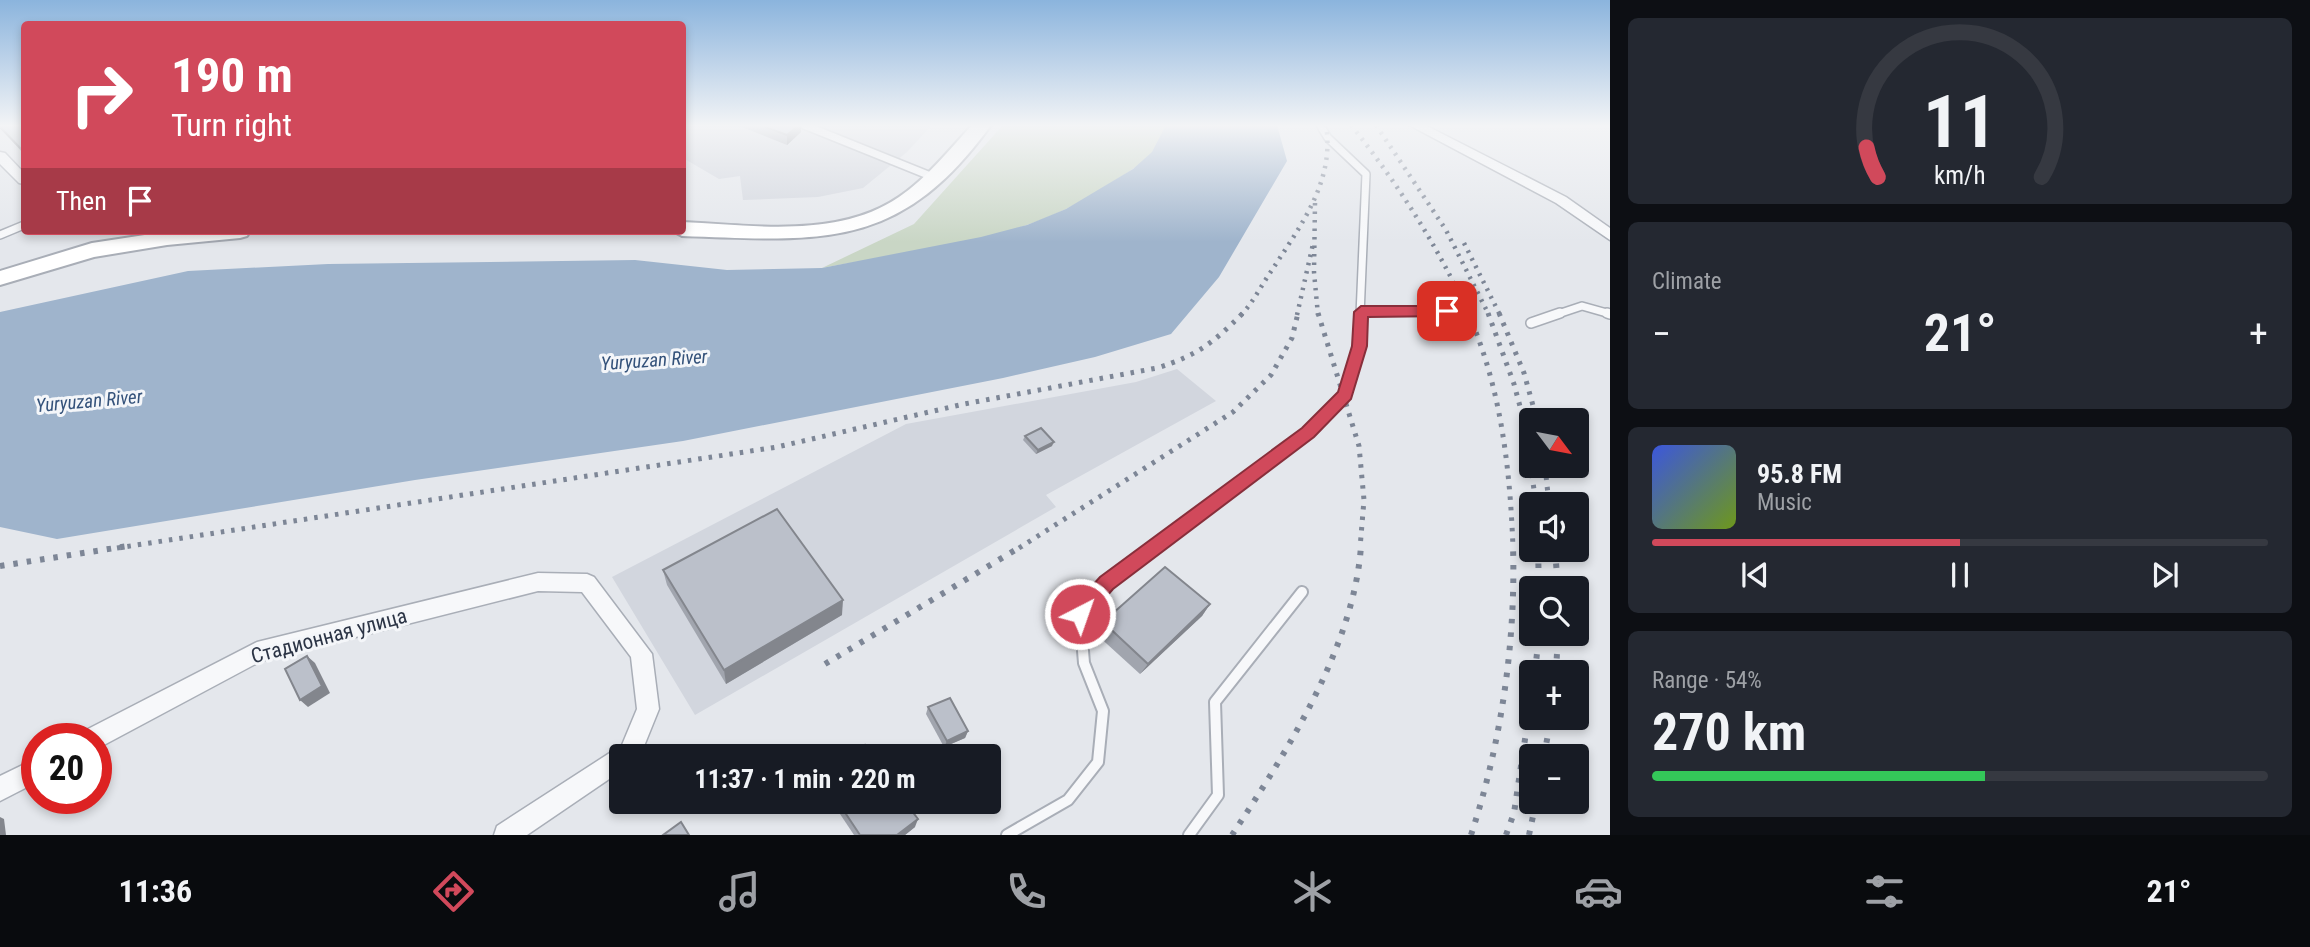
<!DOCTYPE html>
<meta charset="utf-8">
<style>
body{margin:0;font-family:"Roboto Condensed",sans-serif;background:#242831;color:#f1f3f6;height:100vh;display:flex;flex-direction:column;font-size:26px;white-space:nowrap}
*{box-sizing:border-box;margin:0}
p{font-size:23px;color:#9ea1a6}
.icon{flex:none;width:38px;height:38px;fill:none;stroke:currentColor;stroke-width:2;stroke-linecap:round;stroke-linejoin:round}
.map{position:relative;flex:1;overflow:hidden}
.side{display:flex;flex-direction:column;gap:18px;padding:18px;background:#0d0f14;width:700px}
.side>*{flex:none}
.hud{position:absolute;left:21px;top:21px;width:665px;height:214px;border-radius:7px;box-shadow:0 4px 10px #0003;background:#d1495b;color:#fff;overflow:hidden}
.needle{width:46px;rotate:122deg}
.tools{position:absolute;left:1519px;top:408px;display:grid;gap:14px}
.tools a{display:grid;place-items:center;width:70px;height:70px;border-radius:7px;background:#171b24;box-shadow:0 4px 10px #0003;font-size:35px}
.speed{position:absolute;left:21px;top:723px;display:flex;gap:14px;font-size:35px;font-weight:700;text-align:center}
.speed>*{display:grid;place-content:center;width:91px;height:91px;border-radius:50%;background:#171b24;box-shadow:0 4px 10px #0003;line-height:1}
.speed .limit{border:10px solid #d22;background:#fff;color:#111}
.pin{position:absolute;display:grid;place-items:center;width:60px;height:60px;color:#fff;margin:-30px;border-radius:14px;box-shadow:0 4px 10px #0006}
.me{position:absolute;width:77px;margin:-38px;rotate:41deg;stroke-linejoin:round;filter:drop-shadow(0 0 5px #0008)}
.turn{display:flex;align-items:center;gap:24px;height:147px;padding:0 35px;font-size:32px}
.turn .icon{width:91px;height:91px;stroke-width:2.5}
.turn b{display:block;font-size:49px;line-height:60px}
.then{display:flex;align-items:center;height:66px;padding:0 35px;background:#0003;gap:14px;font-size:26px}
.big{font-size:52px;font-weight:700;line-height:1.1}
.side .widget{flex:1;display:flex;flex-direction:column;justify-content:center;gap:10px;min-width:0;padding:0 24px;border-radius:10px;background:#242831}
.side .dial{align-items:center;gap:0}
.dial svg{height:182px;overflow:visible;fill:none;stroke:#363941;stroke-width:7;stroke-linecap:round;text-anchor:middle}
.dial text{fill:#f1f3f6;stroke:none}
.song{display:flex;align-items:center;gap:21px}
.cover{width:84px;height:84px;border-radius:10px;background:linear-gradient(135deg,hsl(230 70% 55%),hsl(80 70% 35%))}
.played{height:7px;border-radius:4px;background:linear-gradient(90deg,#d1495b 50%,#363941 50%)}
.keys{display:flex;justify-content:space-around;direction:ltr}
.heat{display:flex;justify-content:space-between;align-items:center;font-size:38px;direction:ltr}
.charge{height:10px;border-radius:5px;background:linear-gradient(90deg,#34c759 54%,#363941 0)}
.trip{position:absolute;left:609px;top:744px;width:392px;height:70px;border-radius:7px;background:#171b24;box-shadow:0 4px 10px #0003;font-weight:700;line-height:70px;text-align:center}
.tab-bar{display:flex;height:112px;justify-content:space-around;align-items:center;background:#090b0e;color:#9ea1a6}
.tab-bar .icon{width:49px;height:49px}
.tab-bar .current{color:#d1495b}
.tab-bar b{font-size:32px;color:#f1f3f6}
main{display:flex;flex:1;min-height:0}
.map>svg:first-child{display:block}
.built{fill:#d2d6de}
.green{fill:#c9d6c5}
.water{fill:#9fb4cc}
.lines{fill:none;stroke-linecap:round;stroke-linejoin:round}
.lane-far2-casing{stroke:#a9aeb7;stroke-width:10}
.lane-far1-casing{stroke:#a9aeb7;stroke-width:12}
.lane-casing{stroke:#a9aeb7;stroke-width:14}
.street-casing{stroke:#a9aeb7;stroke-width:3}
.secondary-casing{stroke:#a9aeb7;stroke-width:4}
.lane-far2{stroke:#f7f8fa;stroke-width:7}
.lane-far1{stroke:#f7f8fa;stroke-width:9}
.lane{stroke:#f7f8fa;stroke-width:10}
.street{fill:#f7f8fa;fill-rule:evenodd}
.secondary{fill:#fff;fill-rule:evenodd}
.rail-far2{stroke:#7d8696;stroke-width:4.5;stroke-dasharray:2.5 6;stroke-linecap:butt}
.rail-far1{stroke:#7d8696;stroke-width:5;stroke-dasharray:3.5 7;stroke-linecap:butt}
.rail{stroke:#7d8696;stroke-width:6;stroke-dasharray:4.5 9;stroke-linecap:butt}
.wall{fill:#a1a5ae}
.shaded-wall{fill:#83868d}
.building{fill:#bbc0ca;stroke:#83868d;stroke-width:2}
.route{fill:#d1495b;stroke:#882f3b;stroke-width:2}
.labels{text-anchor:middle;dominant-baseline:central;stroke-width:6;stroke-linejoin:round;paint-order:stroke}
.water-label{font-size:19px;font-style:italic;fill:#34527a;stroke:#f4f6f9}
.near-street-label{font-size:21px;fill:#2b3445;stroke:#f4f6f9}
</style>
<main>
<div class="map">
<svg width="1610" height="835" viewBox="0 0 1610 835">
<rect width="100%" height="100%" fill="#e4e7ec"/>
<g class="built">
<path d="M682,125H932L907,152L863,188L818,197L743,200L740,176L719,179L683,158Z"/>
<path d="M1177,369L1216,401L1046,495L1056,507L695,715L612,577L906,424L1136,382Z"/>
</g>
<path class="green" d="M1003,125H1166C1164,149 1136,168 1117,179C1100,189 1084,200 1066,209C991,245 902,253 822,268L914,224Z"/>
<path class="water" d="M1166,125H1277L1287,161L1219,277L1171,334L1095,357L1003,378L683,441L415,480L57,539L0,527V312L188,271L328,264L635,260L727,270L822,268L981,237L1027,225L1066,209L1133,169L1152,152Z"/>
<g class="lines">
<g class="lane-far2-casing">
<g id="lane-far2">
<path d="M804,125L933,177"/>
<path d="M1320,125L1328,138L1366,174L1360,315"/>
<path d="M0,235L24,225"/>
<path d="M1361,312L1447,311"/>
<path d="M1555,315L1582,306L1610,314"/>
</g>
</g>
<g class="lane-far1-casing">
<g id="lane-far1">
<path d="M1607,313L1610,314"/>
<path d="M1531,323L1560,313"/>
<path d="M1154,548L1308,433L1345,395L1359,346L1360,313"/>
</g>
</g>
<g class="lane-casing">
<g id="lane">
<path d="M1007,835L1068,800L1098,762L1103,711L1084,663L1080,614L1107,583L1156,546"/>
<path d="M1189,835L1218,795L1215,702L1302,592"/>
</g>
</g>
<g class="street-casing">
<g id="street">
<path d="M1409,125H1425L1566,197L1610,228V240L1556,203Z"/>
<path d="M0,152L5,153L24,173V184L19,183L0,164Z"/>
<path d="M538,573L587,574L594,577L652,654L659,709L640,756H621V771L527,835H494L497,826L622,745L637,709L631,657L582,592L538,591L261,661L102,746L96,748V738H83L86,730L257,642Z"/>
<path d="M37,758V782L0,801V776Z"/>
</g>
</g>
<g class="secondary-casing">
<g id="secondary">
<path d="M972,125H991C900,251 823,241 682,236L673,231H682V222C752,225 838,239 899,197C927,178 949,150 972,125Z"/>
<path d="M171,231H250L247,236L240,238L167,245L94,257L0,285V271L92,243Z"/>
</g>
</g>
<use href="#lane-far2" class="lane-far2"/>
<use href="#lane-far1" class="lane-far1"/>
<use href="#lane" class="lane"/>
<use href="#street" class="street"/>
<use href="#secondary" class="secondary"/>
<g class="rail-far2">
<path d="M1351,125C1398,184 1438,246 1469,315"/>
<path d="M1376,125L1446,230L1489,315"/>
<path d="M1315,203L1314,272L1318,315"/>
<path d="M1464,243L1500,315"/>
<path d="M1241,315C1253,303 1262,284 1272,270C1301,225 1335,181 1326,125"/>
<path d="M1297,315L1313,244"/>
</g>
<g class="rail-far1">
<path d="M1318,313L1359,446L1364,500L1360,548"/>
<path d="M1468,313C1501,387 1510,468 1513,548"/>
<path d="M1488,313L1514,384L1525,425L1536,504"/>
<path d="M1499,313L1524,373L1537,420"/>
<path d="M1545,466L1549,504"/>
<path d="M117,548L777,447L964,404L1157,368C1198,355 1213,343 1243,313"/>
<path d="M1019,548L1233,412L1271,375L1292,338L1298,313"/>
</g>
<g class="rail">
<path d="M1538,550L1539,588"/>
<path d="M1555,550L1558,588"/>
<path d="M0,566L128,546"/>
<path d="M825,664L1022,546"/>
<path d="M1535,672L1539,634"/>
<path d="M1556,672L1558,634"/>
<path d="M1544,756L1551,718"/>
<path d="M1232,835C1286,753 1354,647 1361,546"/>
<path d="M1471,835C1501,744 1516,642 1513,546"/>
<path d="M1506,835L1514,813L1531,699"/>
<path d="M1529,835L1536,802"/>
</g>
</g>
<g class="wall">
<path d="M0,125H24V154L0,128Z"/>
<path d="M737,125H801V132L787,145Z"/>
<path d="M1025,436L1052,446L1036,454L1023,440Z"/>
<path d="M663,570L842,615L726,684L667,585Z"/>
<path d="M1210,604L1202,616L1140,674L1096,634L1103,622Z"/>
<path d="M928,707L968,731L965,738L944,747L926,714Z"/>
<path d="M832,802H905L915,827L905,835H854Z"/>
</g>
<g class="shaded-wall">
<path d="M799,125H801V132L787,145V135Z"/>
<path d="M1054,442L1052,446L1036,454L1038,450Z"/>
<path d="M843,600L842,615L726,684L724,670Z"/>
<path d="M1210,604L1202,616L1140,674L1148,664Z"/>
<path d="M307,656L315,663L330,693L308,707L300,700Z"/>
<path d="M968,731L965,738L944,747L947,741Z"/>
<path d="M0,817L4,819L6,835H0Z"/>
<path d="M918,819L915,827L905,835H897Z"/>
</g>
<g class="building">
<path d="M0,125H24V152L0,127Z"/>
<path d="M760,125H799L787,135Z"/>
<path d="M1041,428L1054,442L1038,450L1025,436Z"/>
<path d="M777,509L843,600L724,670L663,570Z"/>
<path d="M1165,567L1210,604L1148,664L1103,622Z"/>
<path d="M307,656L322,686L300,700L285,669Z"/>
<path d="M950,698L968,731L947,741L928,707Z"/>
<path d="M865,745L873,756H849Z"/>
<path d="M785,750L790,756H778Z"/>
<path d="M838,802H905L918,819L897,835H860Z"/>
<path d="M681,822L689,835H663Z"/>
</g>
<linearGradient id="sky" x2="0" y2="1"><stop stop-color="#8bb4dd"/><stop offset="0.52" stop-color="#f3f4f6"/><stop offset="1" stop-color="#f3f4f6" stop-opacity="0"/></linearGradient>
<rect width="1610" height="242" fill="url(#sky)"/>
<path class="route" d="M1361,306H1447L1454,311L1447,316L1368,317L1367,346L1351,399L1314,437L1113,589L1086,620L1080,622L1073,620L1070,614L1073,607L1100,577L1302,428L1338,392L1352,346L1354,312Z"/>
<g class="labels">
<g class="water-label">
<text transform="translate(654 360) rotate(-4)">Yuryuzan River</text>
<text transform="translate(89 401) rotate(-5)">Yuryuzan River</text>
</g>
<g class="near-street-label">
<text transform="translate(329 636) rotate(-15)">Стадионная улица</text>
</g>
</g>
</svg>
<div class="tools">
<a><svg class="needle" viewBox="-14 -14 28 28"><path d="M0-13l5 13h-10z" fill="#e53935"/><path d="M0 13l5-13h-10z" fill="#9ea1a6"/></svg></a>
<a><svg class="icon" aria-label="sound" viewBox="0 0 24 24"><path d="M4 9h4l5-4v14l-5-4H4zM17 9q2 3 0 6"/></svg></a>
<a><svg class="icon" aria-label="search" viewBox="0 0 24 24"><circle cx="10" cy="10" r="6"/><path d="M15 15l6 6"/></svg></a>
<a>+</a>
<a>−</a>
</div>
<div class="speed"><div class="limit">20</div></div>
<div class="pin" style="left:1447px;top:311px;background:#d93025"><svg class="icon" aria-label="arrive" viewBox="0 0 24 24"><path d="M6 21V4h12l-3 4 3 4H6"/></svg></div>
<svg class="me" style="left:1080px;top:614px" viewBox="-20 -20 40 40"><circle r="17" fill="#d1495b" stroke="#fff" stroke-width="3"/><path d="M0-11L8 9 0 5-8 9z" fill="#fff"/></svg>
<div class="trip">11:37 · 1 min · 220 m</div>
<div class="hud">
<div class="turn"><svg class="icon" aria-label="right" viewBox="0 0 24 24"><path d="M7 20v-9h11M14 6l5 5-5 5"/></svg><div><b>190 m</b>Turn right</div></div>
<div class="then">Then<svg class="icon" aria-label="arrive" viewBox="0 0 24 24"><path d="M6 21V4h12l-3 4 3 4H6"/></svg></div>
</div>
</div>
<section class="side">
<div class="widget dial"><svg viewBox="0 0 100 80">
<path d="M14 69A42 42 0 1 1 86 69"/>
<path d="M14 69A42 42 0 0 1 9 56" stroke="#d1495b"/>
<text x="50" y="56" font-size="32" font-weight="700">11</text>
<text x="50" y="72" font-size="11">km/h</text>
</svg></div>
<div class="widget"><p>Climate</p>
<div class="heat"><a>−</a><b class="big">21°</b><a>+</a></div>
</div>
<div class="widget">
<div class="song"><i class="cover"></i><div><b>95.8 FM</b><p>Music</p></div></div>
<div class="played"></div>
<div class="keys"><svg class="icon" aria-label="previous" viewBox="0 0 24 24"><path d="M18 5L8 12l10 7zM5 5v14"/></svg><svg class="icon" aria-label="pause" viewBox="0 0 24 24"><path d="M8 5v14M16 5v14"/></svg><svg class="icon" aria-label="next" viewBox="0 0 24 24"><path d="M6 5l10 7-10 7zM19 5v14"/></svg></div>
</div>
<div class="widget"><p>Range · 54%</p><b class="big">270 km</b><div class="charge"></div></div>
</section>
</main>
<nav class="tab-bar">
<b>11:36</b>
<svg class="icon current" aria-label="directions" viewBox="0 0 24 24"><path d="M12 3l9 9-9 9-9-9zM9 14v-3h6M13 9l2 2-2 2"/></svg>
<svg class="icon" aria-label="music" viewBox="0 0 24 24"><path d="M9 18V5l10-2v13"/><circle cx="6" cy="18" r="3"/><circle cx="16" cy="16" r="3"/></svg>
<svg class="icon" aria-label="phone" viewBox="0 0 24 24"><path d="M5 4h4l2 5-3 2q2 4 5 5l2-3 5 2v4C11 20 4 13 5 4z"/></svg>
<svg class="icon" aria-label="climate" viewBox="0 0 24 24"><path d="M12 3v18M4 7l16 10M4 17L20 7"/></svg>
<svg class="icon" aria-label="car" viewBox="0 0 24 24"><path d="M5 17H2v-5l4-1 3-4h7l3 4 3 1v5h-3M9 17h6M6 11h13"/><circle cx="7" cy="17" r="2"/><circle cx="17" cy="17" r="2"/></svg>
<svg class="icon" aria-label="filters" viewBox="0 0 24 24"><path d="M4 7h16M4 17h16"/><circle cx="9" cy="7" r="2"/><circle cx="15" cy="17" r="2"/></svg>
<b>21°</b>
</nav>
